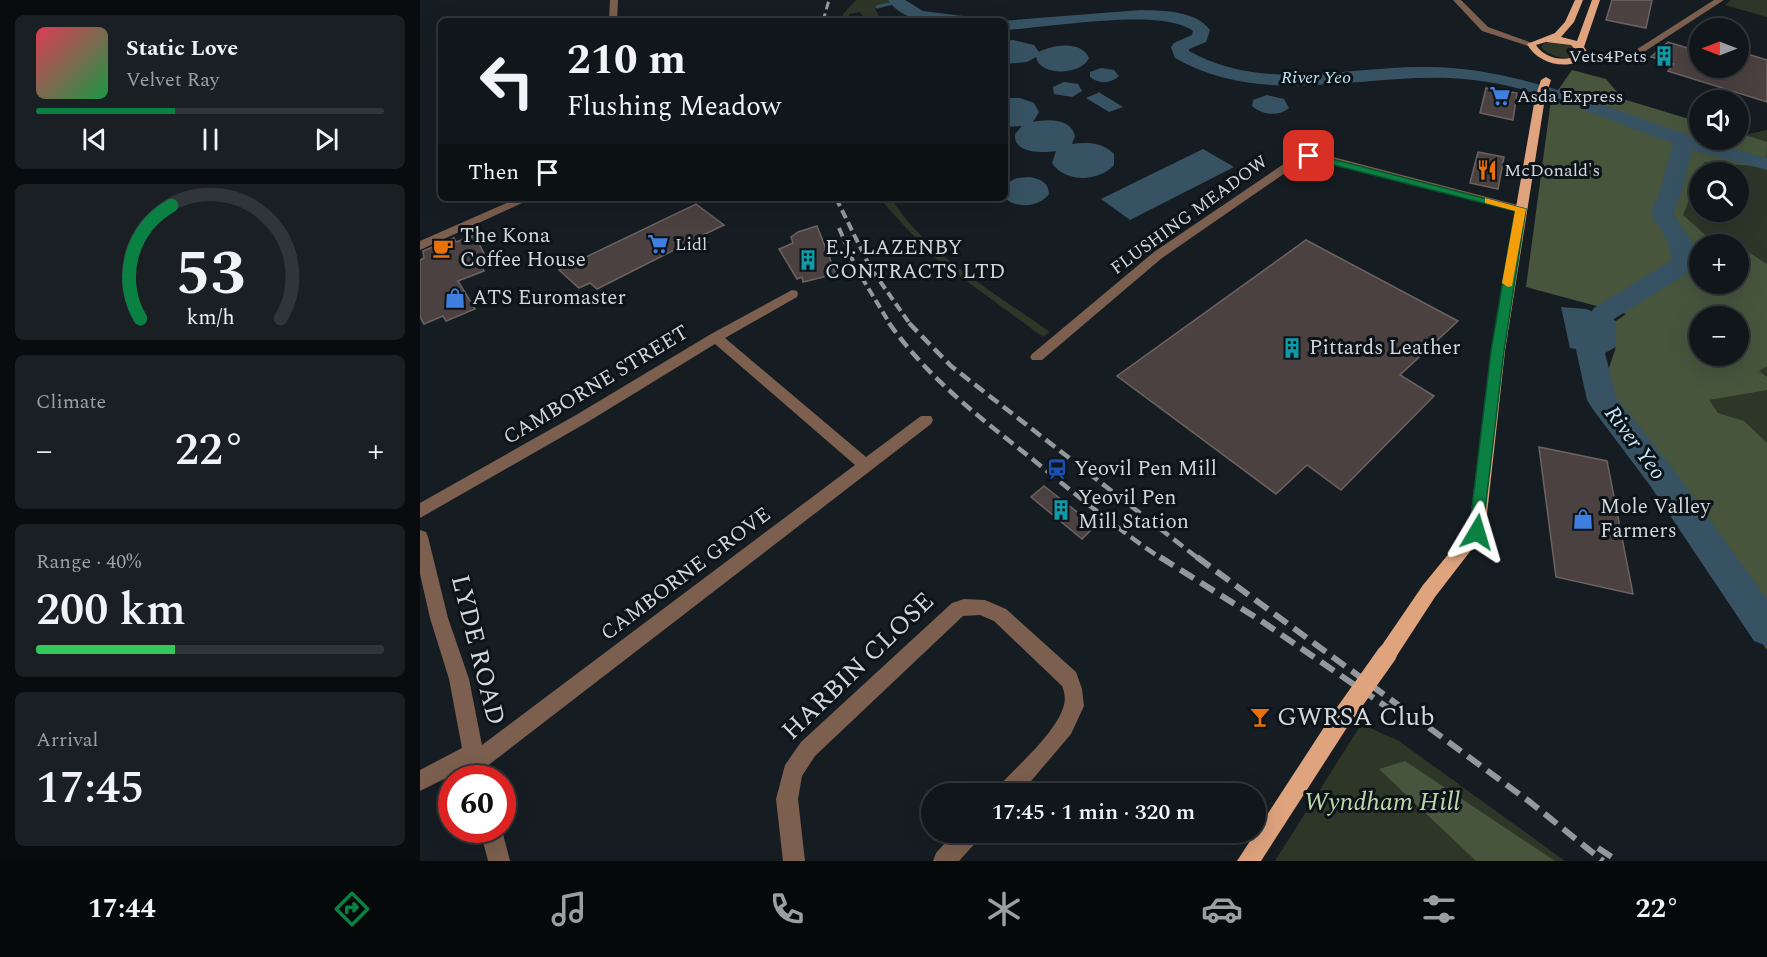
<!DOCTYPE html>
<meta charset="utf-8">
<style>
body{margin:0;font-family:Spectral,serif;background:#191f23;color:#f1f3f6;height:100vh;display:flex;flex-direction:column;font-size:22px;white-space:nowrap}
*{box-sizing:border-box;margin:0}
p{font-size:20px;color:#9c9fa2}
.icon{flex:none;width:33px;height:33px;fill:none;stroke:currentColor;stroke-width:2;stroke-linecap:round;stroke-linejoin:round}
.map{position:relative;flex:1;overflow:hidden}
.sheet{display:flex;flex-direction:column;gap:15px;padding:15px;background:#090c0e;width:420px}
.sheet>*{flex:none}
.banner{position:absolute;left:18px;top:18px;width:570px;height:183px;border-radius:9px;box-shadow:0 6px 24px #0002,0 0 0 2px #303539;background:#10161a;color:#f1f3f6;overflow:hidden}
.needle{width:39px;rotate:270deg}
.buttons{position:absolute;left:1269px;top:18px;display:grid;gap:12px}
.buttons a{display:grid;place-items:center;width:60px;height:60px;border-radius:50%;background:#10161a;box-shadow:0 6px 24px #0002,0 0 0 2px #303539;font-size:30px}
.speed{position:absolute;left:18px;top:765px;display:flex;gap:12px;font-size:30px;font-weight:700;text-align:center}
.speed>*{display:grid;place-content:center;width:78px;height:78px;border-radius:50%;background:#10161a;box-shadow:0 6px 24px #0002,0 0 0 2px #303539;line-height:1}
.speed .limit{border:9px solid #d22;background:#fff;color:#111}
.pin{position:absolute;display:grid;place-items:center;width:51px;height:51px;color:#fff;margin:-26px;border-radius:12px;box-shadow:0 3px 9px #0006}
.me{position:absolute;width:66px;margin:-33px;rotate:7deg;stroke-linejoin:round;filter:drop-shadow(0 0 4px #0008)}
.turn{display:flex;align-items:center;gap:21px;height:126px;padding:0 30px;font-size:27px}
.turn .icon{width:78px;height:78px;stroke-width:2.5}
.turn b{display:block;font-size:42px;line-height:51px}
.then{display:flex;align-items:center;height:57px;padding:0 30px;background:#0003;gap:12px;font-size:22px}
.big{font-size:45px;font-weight:600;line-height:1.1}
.sheet .card{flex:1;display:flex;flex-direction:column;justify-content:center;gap:9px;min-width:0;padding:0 21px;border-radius:9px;background:#191f23}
.sheet .dial{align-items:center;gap:0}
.dial svg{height:156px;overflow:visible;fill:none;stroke:#303539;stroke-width:7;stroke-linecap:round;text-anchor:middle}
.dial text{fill:#f1f3f6;stroke:none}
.song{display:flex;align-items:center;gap:18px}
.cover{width:72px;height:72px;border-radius:9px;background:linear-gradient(135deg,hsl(350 70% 55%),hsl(140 70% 35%))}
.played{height:6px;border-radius:3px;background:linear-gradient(90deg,#0b8043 40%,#303539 40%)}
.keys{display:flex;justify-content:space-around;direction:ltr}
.heat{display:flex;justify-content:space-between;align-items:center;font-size:33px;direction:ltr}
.charge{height:9px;border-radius:4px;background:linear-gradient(90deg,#34c759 40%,#303539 0)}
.trip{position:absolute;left:501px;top:783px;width:345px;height:60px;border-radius:30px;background:#10161a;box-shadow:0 6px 24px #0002,0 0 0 2px #303539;font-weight:600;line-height:60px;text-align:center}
.menu{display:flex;height:96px;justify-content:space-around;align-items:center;background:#06090a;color:#9c9fa2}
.menu .icon{width:42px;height:42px}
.menu .selected{color:#0b8043}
.menu b{font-size:27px;color:#f1f3f6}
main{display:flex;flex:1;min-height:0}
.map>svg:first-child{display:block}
.green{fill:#2e3628;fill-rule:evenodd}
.forest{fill:#47553d;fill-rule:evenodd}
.water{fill:#375363}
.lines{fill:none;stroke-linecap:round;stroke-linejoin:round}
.stream{stroke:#375363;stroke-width:3}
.river{fill:#375363;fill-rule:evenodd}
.building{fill:#4b4140;stroke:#6d6261;stroke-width:1.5}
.minor{fill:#7c5f4e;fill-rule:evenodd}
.major{fill:#dfa37e;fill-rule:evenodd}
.rail-far3{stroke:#93989c;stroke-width:3;stroke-dasharray:8 4;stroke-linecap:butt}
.rail-far2{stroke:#93989c;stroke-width:4;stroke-dasharray:9 4.5;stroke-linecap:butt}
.rail-far1{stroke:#93989c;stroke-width:4.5;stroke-dasharray:12 6;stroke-linecap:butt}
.rail{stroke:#93989c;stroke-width:6;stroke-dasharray:16 8;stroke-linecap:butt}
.major-bridge{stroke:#dfa37e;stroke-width:20}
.route{fill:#0b8043;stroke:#07532c;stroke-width:1.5}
.slow{fill:#f59e0b}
.labels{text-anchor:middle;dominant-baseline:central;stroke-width:6;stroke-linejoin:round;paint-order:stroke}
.far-poi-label{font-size:18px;fill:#d3d7db;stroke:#0d1419;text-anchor:start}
.far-water-label{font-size:18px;font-style:italic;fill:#c5e6f9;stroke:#0d1419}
.far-street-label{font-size:18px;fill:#d3d7db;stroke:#0d1419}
.poi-label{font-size:21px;fill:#d3d7db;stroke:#0d1419;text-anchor:start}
.street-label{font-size:21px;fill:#d3d7db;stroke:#0d1419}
.water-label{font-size:22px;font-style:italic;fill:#c5e6f9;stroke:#0d1419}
.near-street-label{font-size:26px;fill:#d3d7db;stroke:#0d1419}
.near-poi-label{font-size:26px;fill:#d3d7db;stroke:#0d1419;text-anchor:start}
.near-park-label{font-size:26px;font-style:italic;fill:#bcd8a8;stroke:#0d1419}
</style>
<main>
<section class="sheet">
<div class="card">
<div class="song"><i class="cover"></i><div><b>Static Love</b><p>Velvet Ray</p></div></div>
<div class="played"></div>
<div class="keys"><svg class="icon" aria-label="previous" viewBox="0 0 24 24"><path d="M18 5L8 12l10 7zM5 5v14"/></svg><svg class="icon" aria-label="pause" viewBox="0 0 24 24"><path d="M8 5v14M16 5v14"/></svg><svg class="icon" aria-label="next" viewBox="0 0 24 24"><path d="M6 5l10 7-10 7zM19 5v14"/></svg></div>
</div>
<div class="card dial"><svg viewBox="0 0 100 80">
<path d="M14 69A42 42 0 1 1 86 69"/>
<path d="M14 69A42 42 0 0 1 30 11" stroke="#0b8043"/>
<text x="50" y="56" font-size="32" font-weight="700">53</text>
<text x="50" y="72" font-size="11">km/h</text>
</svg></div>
<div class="card"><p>Climate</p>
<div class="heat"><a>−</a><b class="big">22°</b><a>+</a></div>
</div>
<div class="card"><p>Range · 40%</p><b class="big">200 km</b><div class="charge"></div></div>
<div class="card"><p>Arrival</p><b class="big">17:45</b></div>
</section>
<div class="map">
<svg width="1347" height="861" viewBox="0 0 1347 861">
<rect width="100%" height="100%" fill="#161d22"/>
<g class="green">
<path d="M436,0H468L470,4L455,8L461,21H446L440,12L429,14L430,21H423V14Z"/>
<path d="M1311,0H1347V17L1305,5Z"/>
<path d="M1142,42L1154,46L1161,54C1149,61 1130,58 1121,47L1125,43Z"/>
<path d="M1347,130V581L1204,389L1280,284H1318V244H1280L1263,215L1279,175L1280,212H1318V172H1280L1285,162L1318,140L1319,136ZM1280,316H1318V356H1280Z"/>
<path d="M459,198H471C505,254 577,294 630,332L623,337L511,255Z"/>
<path d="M947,715L950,728L979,741L1145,861H855Z"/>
</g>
<g class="forest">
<path d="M1152,70L1186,79L1203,99L1279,122L1280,140H1318L1319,133L1347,142L1346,167L1285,162L1263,215L1291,240L1312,244H1280V284H1318L1319,246L1347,264V366L1339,371L1347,377V390L1289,400L1298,413L1324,421L1347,443V650L1176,406L1196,347V321L1206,314L1106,287L1131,100ZM1280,316H1318V356H1280Z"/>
<path d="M985,761L1135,861H1056L959,769Z"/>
</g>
<g class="water">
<path d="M593,40L614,45L619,52C633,45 661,40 669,58C662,75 620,77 616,57L607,62L585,64V41Z"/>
<path d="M681,68L694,70L699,76C691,84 678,84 670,77V72Z"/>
<path d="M644,82L658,84L662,91L652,97L634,94L633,87Z"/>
<path d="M680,92V93L703,107L689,112L666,98Z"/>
<path d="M847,95L864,99L869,108C859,117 842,115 832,106L833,100Z"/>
<path d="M585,98H600L614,103L619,112L613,122C627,119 651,118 655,136L652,144C667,142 682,142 694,154V165C679,182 645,183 632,163L636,151C622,153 593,154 595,134L602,126L585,127Z"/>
<path d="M783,149L814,167L710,220L681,199Z"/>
<path d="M610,177C622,180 628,182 629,194C620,207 596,209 585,198V184L597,178Z"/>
<path d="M1141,307L1166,309L1196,321V347L1183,354L1150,348Z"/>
</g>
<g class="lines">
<path class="stream" d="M457,7L477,2"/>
<g class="river">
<path d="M468,0H485L503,11L543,16L551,21C522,21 487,27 468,0Z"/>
<path d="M721,10C744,11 775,10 790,30L786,42L769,49V51C845,93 925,66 1006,67C1078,67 1142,91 1209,114C1255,131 1299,146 1347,158V170L1272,150L1262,191L1253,214L1272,241L1277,263L1274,269L1194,319L1183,345L1196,397L1253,469L1347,599V646L1334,641L1231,487L1172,408L1167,400L1155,345L1170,314L1174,308L1252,260L1248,241L1231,214L1240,191L1253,143C1190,122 1119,87 1054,80C952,68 850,112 755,58L751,47L754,43L772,35L773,31C740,7 629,28 585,30V21H581Z"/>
</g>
</g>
<g class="building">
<path d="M1192,0H1232L1226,28L1186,20Z"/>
<path d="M1280,41V68H1318V51L1347,60V102L1248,71L1254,64L1231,57L1248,42L1271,49Z"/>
<path d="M1066,88L1097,93L1093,120L1060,113Z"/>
<path d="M1058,152L1084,157L1078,189L1050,183Z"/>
<path d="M276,204L304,225L281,236L288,242L267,252L260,247L177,289L170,283L159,288L139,270Z"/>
<path d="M397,226L416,274L383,282L382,277L377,279L359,249L373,243L371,237L378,232Z"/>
<path d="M55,235L69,264L62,266L64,271L38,281L55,309L26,321L23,316L4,324L0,317V260L4,258L3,251L34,238L36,242Z"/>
<path d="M886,240L1038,321L980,375L1014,396L921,490L887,465L856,494L697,376Z"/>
<path d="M1119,447L1187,461L1213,594L1136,577Z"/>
<path d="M624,486L647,504L675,526L662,539L611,497Z"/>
</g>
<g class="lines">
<g class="minor">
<path d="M190,0H198L197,21H189Z"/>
<path d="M1033,0H1041L1068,27L1115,44L1111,47L1062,31Z"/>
<path d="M1294,0H1304L1213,59L1192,62L1161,55C1166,52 1196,56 1208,55Z"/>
<path d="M889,153L913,157L1105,207L1107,209L1101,212L909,162L884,160L742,258L622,360H612L610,357L612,354L734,252L877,155Z"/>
<path d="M98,198H113L0,250V241Z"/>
<path d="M372,290L377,291L378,294L377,297L305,338L446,457L501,416H511L513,420L511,424L66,767L68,778H48L46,768L0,791V770L42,748L29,679L10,618L0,574V530L6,532L8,537L28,618L49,679L62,745L435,465L295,344L166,423L0,518V503L156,415L291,334Z"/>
<path d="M544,599L565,600L586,609L656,672L662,689L664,706L651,734L600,794H575L578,787C597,766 634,735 643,708C646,701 645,693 642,686L574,621L560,615L543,616L395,756L382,776L378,799L385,861H363L356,799L365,765L381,742L532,603Z"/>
<path d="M60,830H82L90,861H68Z"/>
<path d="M535,832H561L558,840L539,861H513L516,853Z"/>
</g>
<g class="major">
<path d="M1155,0H1163L1154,22L1141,37L1157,41L1172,0H1180L1164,47L1169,55C1151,72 1118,65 1107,44L1135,33L1145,22ZM1126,42L1151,45L1160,54C1146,63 1125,59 1116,45Z"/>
<path d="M1126,77L1131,80L1125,98L1085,351L1065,532L1015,597L974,660L967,663L960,660L958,654L960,648L1003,585L1049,529L1071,351L1115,98L1121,80Z"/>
<path d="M921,709L928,712L931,719L928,726L841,861H817L914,712Z"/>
</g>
<path class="rail-far3" d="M403,21L409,0"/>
<g class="rail-far2">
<path d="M416,198L450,267L490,324"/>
<path d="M419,228L436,268L470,324"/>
</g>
<g class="rail-far1">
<path d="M469,323C507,377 560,418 611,458C654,493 696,528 742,559"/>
<path d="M489,323L531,366L779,559"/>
</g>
<g class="rail">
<path d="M740,557L840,620L971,710"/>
<path d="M777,557L1110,802L1183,861"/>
<path d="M1178,848L1198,861"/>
</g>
<path class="major-bridge" d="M921,719L967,654"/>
</g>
<path class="route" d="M889,153L1106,209L1084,351L1062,536L1057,538L1052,536L1049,532L1071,351L1095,211L886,158L884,156Z"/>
<path class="slow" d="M1065,198L1106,209L1092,286L1088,287L1082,283L1095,211L1065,203Z"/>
<defs>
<g id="building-bare" transform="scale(1.62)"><path d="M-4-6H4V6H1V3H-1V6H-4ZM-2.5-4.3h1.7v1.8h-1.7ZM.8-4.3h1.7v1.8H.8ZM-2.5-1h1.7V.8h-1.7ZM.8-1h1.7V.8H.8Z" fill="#0f9aa8" stroke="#0d1419" stroke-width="2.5" paint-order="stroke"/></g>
<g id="supermarket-bare" transform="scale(1.62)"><path d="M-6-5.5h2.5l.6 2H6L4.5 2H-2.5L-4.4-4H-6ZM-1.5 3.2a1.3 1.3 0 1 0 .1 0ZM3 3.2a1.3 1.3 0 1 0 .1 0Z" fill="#3f7fe0" stroke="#0d1419" stroke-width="2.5" paint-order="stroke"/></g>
<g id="restaurant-bare" transform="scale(1.62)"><path d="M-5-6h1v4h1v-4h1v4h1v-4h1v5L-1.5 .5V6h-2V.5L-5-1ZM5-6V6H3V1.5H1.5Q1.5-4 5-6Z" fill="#e8710a" stroke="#0d1419" stroke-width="2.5" paint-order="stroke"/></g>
<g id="cafe-bare" transform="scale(1.62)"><path d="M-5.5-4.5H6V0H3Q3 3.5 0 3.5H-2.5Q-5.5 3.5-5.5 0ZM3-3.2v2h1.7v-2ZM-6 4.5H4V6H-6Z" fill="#e8710a" stroke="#0d1419" stroke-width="2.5" paint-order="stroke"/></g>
<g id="shop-bare" transform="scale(1.62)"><path d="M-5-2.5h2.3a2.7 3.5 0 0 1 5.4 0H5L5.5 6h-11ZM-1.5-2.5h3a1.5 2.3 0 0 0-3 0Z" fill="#3f7fe0" stroke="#0d1419" stroke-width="2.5" paint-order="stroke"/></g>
<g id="station-bare" transform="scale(1.62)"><path d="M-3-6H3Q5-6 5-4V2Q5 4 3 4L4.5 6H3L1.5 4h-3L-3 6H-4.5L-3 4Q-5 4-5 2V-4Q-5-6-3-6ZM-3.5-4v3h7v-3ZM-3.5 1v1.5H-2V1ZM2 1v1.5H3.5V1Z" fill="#1a4fb4" stroke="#0d1419" stroke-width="2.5" paint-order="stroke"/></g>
<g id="bar-bare" transform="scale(1.62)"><path d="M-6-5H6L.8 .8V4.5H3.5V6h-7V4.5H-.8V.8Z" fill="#e8710a" stroke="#0d1419" stroke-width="2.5" paint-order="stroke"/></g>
</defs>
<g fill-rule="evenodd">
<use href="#building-bare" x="1244" y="56"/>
<use href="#supermarket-bare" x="1080" y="96"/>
<use href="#restaurant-bare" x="1067" y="170"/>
<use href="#supermarket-bare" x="238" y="244"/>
<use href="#cafe-bare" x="23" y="248"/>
<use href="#building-bare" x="388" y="260"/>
<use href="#shop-bare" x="35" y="298"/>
<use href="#building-bare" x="872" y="348"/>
<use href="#station-bare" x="637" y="469"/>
<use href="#building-bare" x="641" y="510"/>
<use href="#shop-bare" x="1163" y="519"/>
<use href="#bar-bare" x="840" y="717"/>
</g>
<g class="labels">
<g class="far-poi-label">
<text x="1227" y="56" text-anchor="end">Vets4Pets</text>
<text x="1097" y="96">Asda Express</text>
<text x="1084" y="170">McDonald's</text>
<text x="255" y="244">Lidl</text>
</g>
<g class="far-water-label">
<text x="896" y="77">River Yeo</text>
</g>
<g class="far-street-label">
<text transform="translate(769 215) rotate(-36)">FLUSHING MEADOW</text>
</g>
<g class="poi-label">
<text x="40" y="236">The Kona<tspan x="40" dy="24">Coffee House</tspan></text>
<text x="405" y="248">E.J. LAZENBY<tspan x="405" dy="24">CONTRACTS LTD</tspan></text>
<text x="52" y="298">ATS Euromaster</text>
<text x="889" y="348">Pittards Leather</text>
<text x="654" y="469">Yeovil Pen Mill</text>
<text x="658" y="498">Yeovil Pen<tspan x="658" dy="24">Mill Station</tspan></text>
<text x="1180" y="507">Mole Valley<tspan x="1180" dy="24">Farmers</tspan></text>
</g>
<g class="street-label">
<text transform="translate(176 385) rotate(-31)">CAMBORNE STREET</text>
<text transform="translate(266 574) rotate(-37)">CAMBORNE GROVE</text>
</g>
<g class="water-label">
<text transform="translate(1215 443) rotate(53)">River Yeo</text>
</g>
<g class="near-street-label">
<text transform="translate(58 650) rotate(76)">LYDE ROAD</text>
<text transform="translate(438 666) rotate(-44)">HARBIN CLOSE</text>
</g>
<g class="near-poi-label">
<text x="857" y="717">GWRSA Club</text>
</g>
<g class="near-park-label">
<text x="962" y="802">Wyndham Hill</text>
</g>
</g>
</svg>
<div class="buttons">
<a><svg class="needle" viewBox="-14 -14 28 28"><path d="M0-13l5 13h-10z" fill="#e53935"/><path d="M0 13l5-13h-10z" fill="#9c9fa2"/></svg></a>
<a><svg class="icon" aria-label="sound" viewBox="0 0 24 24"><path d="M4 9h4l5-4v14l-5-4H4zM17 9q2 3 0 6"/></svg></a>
<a><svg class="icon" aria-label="search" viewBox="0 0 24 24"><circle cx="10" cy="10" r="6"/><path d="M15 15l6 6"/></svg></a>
<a>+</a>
<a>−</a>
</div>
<div class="speed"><div class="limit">60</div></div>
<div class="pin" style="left:889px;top:156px;background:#d93025"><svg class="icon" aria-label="arrive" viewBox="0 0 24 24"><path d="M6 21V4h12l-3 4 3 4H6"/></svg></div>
<svg class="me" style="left:1057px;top:532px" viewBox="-20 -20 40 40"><path d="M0-17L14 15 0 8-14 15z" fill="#0b8043" stroke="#fff" stroke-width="4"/></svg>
<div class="trip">17:45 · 1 min · 320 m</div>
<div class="banner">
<div class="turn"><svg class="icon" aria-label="left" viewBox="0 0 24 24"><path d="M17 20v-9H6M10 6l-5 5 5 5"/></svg><div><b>210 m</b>Flushing Meadow</div></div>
<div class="then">Then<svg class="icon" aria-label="arrive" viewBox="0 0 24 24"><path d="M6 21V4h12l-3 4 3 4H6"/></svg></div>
</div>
</div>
</main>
<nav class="menu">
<b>17:44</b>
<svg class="icon selected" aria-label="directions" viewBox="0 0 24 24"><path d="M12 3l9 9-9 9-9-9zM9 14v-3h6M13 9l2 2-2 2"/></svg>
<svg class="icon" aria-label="music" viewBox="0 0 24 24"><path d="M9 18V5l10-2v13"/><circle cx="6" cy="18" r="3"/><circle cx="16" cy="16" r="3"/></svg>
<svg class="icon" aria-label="phone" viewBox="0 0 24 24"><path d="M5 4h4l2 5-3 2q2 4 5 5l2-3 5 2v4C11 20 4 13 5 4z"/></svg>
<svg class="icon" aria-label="climate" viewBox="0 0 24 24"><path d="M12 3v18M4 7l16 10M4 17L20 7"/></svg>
<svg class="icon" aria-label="car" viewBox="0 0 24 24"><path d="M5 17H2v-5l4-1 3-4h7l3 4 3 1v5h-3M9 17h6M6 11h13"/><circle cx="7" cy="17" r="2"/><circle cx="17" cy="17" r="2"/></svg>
<svg class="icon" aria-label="filters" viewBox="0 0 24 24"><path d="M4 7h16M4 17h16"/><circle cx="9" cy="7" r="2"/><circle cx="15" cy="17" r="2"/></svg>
<b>22°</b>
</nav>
